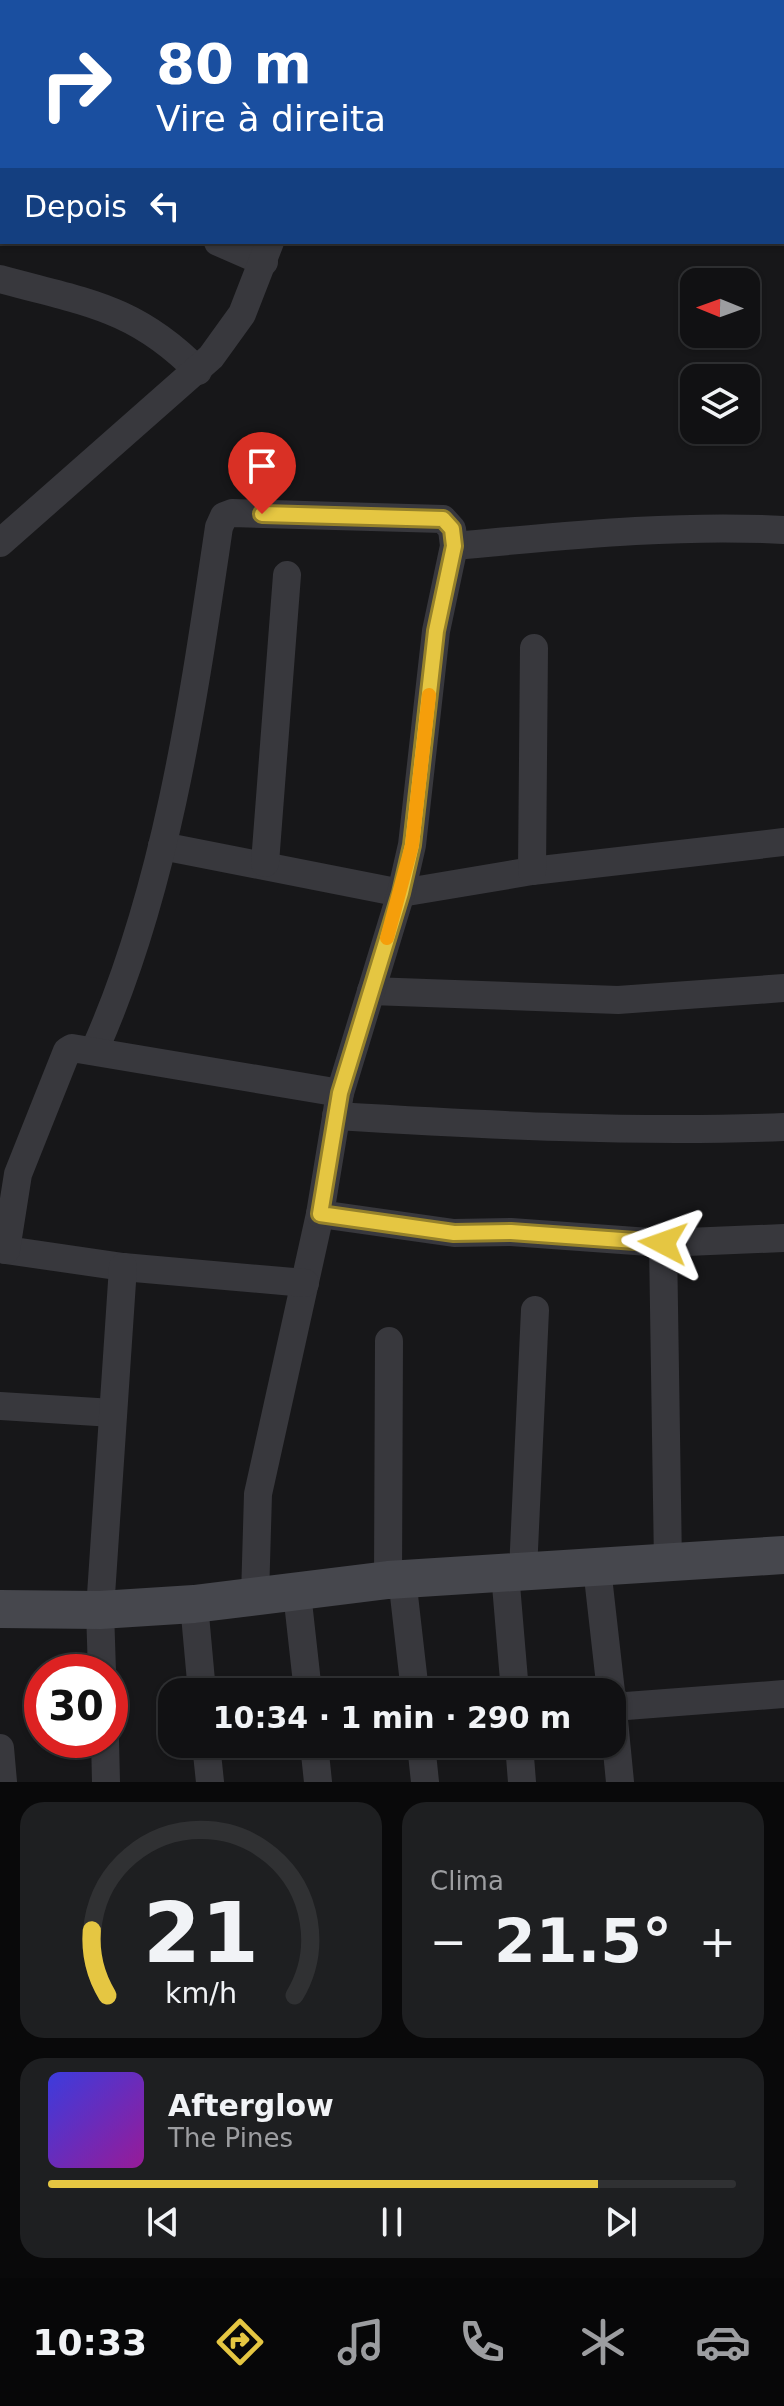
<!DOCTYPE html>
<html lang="pt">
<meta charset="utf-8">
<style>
body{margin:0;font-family:"DejaVu Sans",sans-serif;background:#1e1f21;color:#f1f3f6;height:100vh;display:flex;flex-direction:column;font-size:30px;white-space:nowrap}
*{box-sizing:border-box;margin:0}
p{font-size:26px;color:#9c9da0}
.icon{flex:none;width:44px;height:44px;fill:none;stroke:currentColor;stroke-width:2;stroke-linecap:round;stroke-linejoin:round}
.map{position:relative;height:1782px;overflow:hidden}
.details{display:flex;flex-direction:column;gap:20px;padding:20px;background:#09090a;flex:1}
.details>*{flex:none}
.guide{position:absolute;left:0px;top:0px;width:784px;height:244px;box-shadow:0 2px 6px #0004,0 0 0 2px #303133;background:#1a4fa0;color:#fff;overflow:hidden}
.needle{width:52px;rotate:271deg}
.fabs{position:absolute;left:680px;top:268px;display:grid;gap:16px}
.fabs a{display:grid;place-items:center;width:80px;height:80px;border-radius:16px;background:#111113;box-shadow:0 2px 6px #0004,0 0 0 2px #303133;font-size:40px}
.speed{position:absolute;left:24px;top:1654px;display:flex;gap:16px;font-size:40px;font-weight:700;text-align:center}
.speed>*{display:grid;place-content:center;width:104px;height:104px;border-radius:50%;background:#111113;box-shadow:0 2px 6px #0004,0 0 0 2px #303133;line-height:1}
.speed .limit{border:12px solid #d22;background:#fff;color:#111}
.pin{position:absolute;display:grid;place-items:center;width:68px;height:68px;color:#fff;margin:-82px -34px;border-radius:50% 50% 50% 0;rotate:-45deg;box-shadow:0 0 8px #0007}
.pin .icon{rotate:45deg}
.me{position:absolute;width:88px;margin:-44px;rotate:274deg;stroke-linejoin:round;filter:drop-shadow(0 0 6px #0008)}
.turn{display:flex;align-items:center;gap:28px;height:168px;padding:0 24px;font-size:36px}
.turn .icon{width:104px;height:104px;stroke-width:2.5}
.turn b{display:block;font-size:56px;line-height:68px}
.then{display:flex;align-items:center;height:76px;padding:0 24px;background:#0003;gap:16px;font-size:30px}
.big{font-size:60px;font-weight:700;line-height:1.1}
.details .tile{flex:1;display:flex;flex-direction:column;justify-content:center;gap:12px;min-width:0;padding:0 28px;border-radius:24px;background:#1e1f21}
.details .dial{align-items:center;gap:0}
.dial svg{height:208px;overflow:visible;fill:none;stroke:#303133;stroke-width:7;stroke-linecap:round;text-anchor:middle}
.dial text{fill:#f1f3f6;stroke:none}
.song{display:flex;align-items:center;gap:24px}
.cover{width:96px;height:96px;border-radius:12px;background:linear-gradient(135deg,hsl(240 70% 55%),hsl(300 70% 35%))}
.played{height:8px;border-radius:4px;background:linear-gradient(90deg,#e5c642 80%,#303133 80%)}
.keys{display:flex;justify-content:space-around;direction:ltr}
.heat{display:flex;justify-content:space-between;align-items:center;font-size:44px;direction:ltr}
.details .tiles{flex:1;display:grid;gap:20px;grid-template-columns:1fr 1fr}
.tile:last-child{grid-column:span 2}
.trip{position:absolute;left:158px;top:1678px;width:468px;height:80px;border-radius:24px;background:#111113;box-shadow:0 2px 6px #0004,0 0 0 2px #303133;font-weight:700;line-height:80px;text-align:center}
.tab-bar{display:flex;height:128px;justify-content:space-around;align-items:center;background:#070708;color:#9c9da0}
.tab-bar .icon{width:56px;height:56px}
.tab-bar .active{color:#e5c642}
.tab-bar b{font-size:36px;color:#f1f3f6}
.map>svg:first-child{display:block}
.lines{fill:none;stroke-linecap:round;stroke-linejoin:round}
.street{stroke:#38383d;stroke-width:28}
.secondary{stroke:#46474d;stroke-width:38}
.route-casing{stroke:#95812b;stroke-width:20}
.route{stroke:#e5c642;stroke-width:14}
.slow{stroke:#f59e0b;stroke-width:14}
</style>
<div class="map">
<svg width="784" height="1782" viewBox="0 0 784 1782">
<rect width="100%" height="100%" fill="#171719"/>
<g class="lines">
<g class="street">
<path d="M339,2L340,0"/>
<path d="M782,54H784"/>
<path d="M0,165L2,166"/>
<path d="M782,215H784"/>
<path d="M218,242L264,262"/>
<path d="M0,279C83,302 134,306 198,371"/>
<path d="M0,543L211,357L242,314L270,242"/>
<path d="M454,546C564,536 674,524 784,530"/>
<path d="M162,846L401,893L532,871L784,842"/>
<path d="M265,863L287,575"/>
<path d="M532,871L534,648"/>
<path d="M371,991L618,1000L784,988"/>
<path d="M95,1049C167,887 193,702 219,527L224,516L232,513L443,519L452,529L454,546L436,631L412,845L401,893L340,1093L320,1214L258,1494L255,1597"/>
<path d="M336,1116C486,1125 634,1133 784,1127"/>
<path d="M320,1214L454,1233L511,1232L663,1243L784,1238"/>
<path d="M663,1243L668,1564"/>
<path d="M0,1249L123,1267L305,1283"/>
<path d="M6,1250L18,1174L67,1051L72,1048L340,1093"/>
<path d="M0,1406L113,1413"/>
<path d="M597,1568L611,1692"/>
<path d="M523,1571L535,1310"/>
<path d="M505,1573L515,1692"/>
<path d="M402,1578L415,1692"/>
<path d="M388,1580L389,1341"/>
<path d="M297,1593L308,1692"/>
<path d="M194,1604L202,1692"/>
<path d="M102,1672L100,1610L123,1267"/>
<path d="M612,1700L620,1782"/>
<path d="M613,1707L784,1694"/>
<path d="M105,1740L106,1782"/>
<path d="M206,1744L210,1782"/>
<path d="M314,1744L318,1782"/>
<path d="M421,1744L425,1782"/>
<path d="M519,1744L522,1782"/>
<path d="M0,1748L3,1782"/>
</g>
<path class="secondary" d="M0,1609L100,1610L194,1604L388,1580L784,1555"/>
</g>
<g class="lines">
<g class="route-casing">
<path id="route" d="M262,514L443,519L452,529L454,546L436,631L412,845L401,893L340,1093L320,1214L454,1233L511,1232L663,1243"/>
</g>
<use href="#route" class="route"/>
<path class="slow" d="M387,938L412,845L429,695"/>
</g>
</svg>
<div class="fabs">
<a><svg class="needle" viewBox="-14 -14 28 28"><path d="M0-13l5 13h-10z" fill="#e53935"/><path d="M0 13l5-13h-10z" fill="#9c9da0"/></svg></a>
<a><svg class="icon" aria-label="layers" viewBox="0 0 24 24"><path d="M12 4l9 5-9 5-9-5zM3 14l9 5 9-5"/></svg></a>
</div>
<div class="speed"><div class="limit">30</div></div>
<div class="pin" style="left:262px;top:514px;background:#d93025"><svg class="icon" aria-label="arrive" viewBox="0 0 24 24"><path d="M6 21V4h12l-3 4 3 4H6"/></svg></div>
<svg class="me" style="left:663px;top:1243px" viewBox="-20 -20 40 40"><path d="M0-17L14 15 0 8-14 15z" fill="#e5c642" stroke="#fff" stroke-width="4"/></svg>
<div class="trip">10:34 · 1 min · 290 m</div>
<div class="guide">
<div class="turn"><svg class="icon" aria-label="right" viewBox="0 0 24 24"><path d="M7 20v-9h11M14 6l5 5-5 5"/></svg><div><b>80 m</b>Vire à direita</div></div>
<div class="then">Depois<svg class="icon" aria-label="left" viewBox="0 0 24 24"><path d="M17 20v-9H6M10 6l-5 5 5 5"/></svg></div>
</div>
</div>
<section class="details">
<div class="tiles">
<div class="tile dial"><svg viewBox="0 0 100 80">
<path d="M14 69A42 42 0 1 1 86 69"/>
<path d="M14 69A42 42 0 0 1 8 44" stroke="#e5c642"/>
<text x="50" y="56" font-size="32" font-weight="700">21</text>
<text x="50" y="72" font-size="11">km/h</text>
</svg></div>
<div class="tile"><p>Clima</p>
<div class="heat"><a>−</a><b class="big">21.5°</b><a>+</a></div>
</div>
<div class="tile">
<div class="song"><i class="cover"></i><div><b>Afterglow</b><p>The Pines</p></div></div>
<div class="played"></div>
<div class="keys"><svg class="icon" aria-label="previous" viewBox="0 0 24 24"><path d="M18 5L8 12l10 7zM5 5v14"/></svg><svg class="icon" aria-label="pause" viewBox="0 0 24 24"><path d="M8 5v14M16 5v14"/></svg><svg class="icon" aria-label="next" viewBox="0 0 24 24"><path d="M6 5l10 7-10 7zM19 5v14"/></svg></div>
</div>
</div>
</section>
<nav class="tab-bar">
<b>10:33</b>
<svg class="icon active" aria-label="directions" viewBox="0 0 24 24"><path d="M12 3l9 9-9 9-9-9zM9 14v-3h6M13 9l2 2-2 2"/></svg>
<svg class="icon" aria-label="music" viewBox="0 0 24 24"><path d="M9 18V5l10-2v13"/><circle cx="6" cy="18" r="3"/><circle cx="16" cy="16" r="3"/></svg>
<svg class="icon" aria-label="phone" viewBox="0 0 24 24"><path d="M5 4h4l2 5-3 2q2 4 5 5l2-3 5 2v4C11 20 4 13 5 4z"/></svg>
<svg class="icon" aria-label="climate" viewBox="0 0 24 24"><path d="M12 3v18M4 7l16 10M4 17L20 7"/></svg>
<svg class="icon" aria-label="car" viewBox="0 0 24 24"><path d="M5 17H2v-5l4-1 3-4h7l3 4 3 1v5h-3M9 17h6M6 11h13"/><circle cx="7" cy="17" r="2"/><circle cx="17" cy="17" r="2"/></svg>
</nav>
